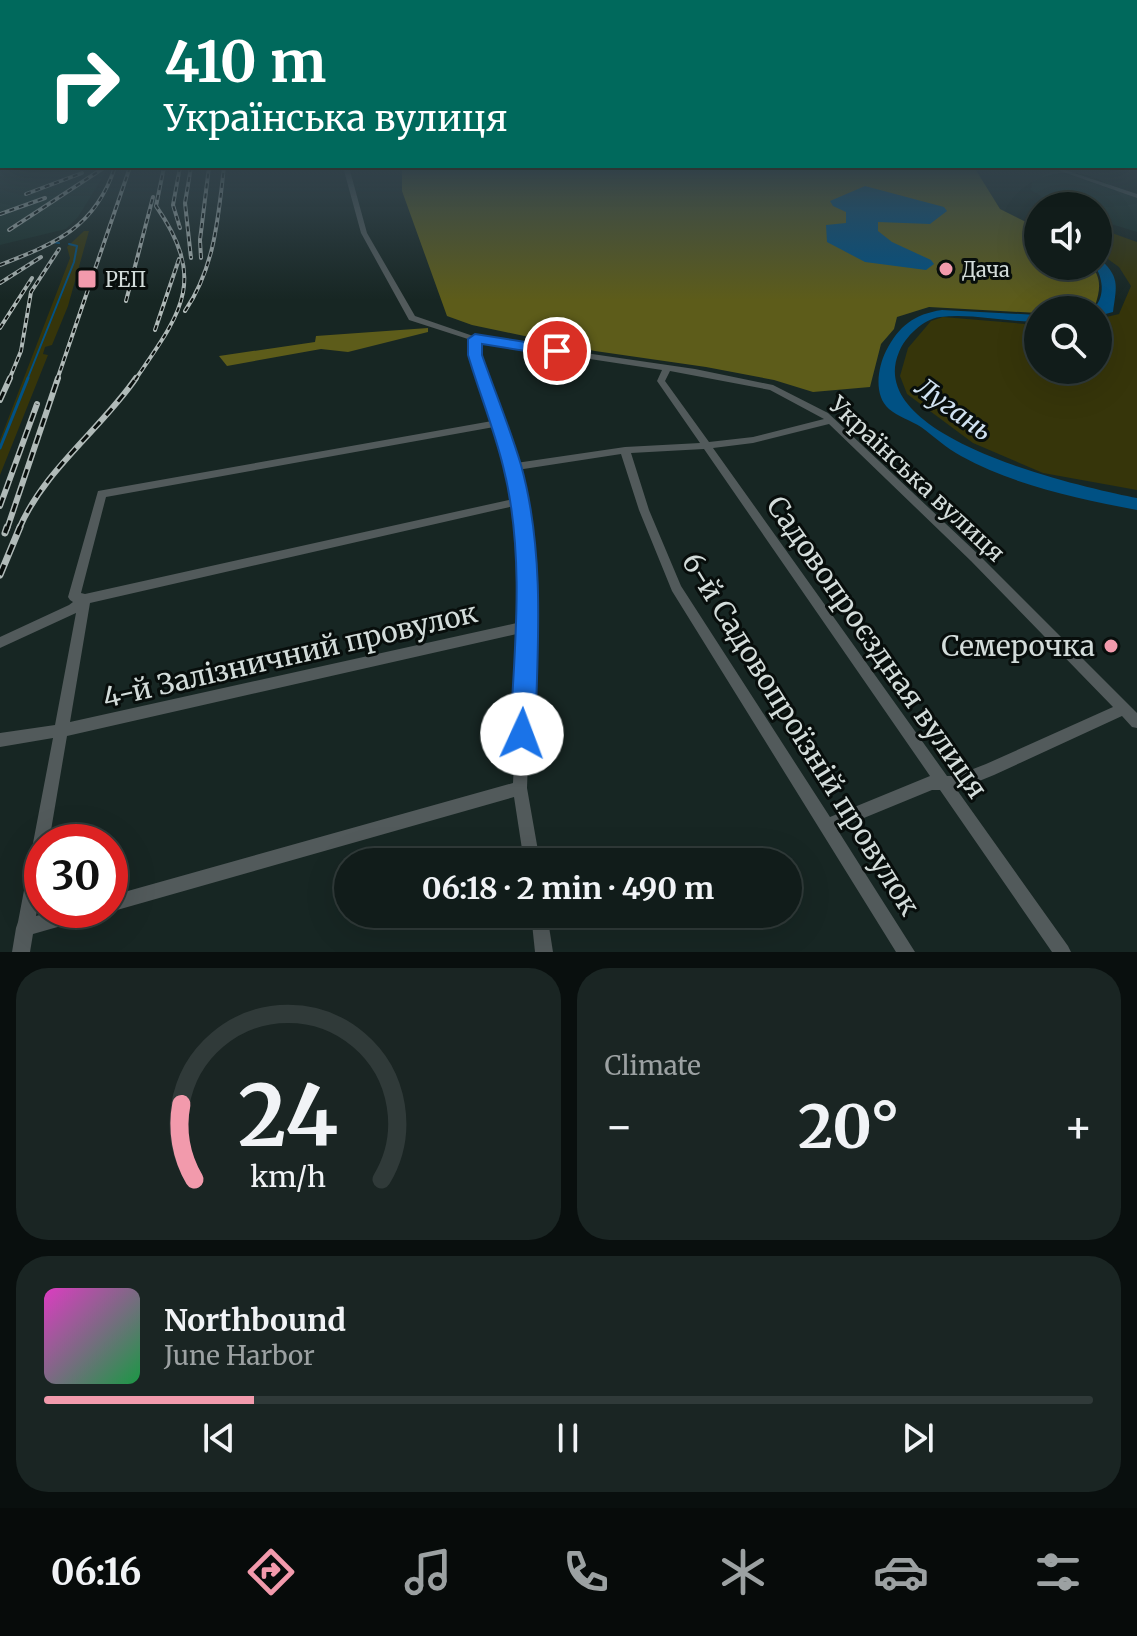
<!DOCTYPE html>
<meta charset="utf-8">
<style>
body{margin:0;font-family:Merriweather,serif;background:#1a2523;color:#f1f3f6;height:100vh;display:flex;flex-direction:column;font-size:30px;white-space:nowrap}
*{box-sizing:border-box;margin:0}
p{font-size:26px;color:#9ca1a2}
.icon{flex:none;width:44px;height:44px;fill:none;stroke:currentColor;stroke-width:2;stroke-linecap:round;stroke-linejoin:round}
.map{position:relative;height:952px;overflow:hidden}
.details{display:flex;flex-direction:column;gap:16px;padding:16px;background:#090f0e;flex:1}
.details>*{flex:none}
.banner{position:absolute;left:0px;top:0px;width:1138px;height:168px;box-shadow:0 8px 32px #0002,0 0 0 2px #303a39;background:#00695c;color:#fff;overflow:hidden}
.fabs{position:absolute;left:1024px;top:192px;display:grid;gap:16px}
.fabs a{display:grid;place-items:center;width:88px;height:88px;border-radius:50%;background:#111c1a;box-shadow:0 8px 32px #0002,0 0 0 2px #303a39;font-size:40px}
.speed{position:absolute;left:24px;top:824px;display:flex;gap:16px;font-size:40px;font-weight:700;text-align:center}
.speed>*{display:grid;place-content:center;width:104px;height:104px;border-radius:50%;background:#111c1a;box-shadow:0 8px 32px #0002,0 0 0 2px #303a39;line-height:1}
.speed .limit{border:12px solid #d22;background:#fff;color:#111}
.pin{position:absolute;display:grid;place-items:center;width:68px;height:68px;color:#fff;margin:-34px;border:4px solid #fff;border-radius:50%;box-shadow:0 2px 8px #0007}
.me{position:absolute;width:88px;margin:-44px;rotate:2deg;stroke-linejoin:round;filter:drop-shadow(0 0 6px #0008)}
.turn{display:flex;align-items:center;gap:28px;height:168px;padding:0 32px;font-size:36px}
.turn .icon{width:104px;height:104px;stroke-width:2.5}
.turn b{display:block;font-size:56px;line-height:68px}
.big{font-size:60px;font-weight:700;line-height:1.1}
.details .tile{flex:1;display:flex;flex-direction:column;justify-content:center;gap:12px;min-width:0;padding:0 28px;border-radius:32px;background:#1a2523}
.details .dial{align-items:center;gap:0}
.dial svg{height:208px;overflow:visible;fill:none;stroke:#303a39;stroke-width:7;stroke-linecap:round;text-anchor:middle}
.dial text{fill:#f1f3f6;stroke:none}
.song{display:flex;align-items:center;gap:24px}
.cover{width:96px;height:96px;border-radius:12px;background:linear-gradient(135deg,hsl(310 70% 55%),hsl(140 70% 35%))}
.played{height:8px;border-radius:4px;background:linear-gradient(90deg,#f29aac 20%,#303a39 20%)}
.keys{display:flex;justify-content:space-around;direction:ltr}
.heat{display:flex;justify-content:space-between;align-items:center;font-size:44px;direction:ltr}
.details .tiles{flex:1;display:grid;gap:16px;grid-template-columns:1fr 1fr}
.tile:last-child{grid-column:span 2}
.trip{position:absolute;left:334px;top:848px;width:468px;height:80px;border-radius:40px;background:#111c1a;box-shadow:0 8px 32px #0002,0 0 0 2px #303a39;font-weight:700;line-height:80px;text-align:center}
.tabs{display:flex;height:128px;justify-content:space-around;align-items:center;background:#070b0a;color:#9ca1a2}
.tabs .icon{width:56px;height:56px}
.tabs .on{color:#f29aac}
.tabs b{font-size:36px;color:#f1f3f6}
.map>svg:first-child{display:block}
.built{fill:#1a312c}
.green{fill:#36350a}
.forest{fill:#5d5c1a}
.water{fill:#005184}
.lines{fill:none;stroke-linecap:round;stroke-linejoin:round}
.stream-far1{stroke:#005184;stroke-width:2}
.stream{stroke:#005184;stroke-width:3}
.street{fill:#525a5b;fill-rule:evenodd}
.rail-far2-casing{stroke:#b0bab8;stroke-width:4}
.rail-far1-casing{stroke:#b0bab8;stroke-width:6}
.rail-casing{stroke:#b0bab8;stroke-width:7}
.rail-far2{stroke:#080e0c;stroke-width:2;stroke-dasharray:5;stroke-linecap:butt}
.rail-far1{stroke:#080e0c;stroke-width:3;stroke-dasharray:9;stroke-linecap:butt}
.rail{stroke:#080e0c;stroke-width:4;stroke-dasharray:11;stroke-linecap:butt}
.route{fill:#1a73e8;stroke:#114b97;stroke-width:2}
.poi-dot{fill:#f29aac;stroke:#080e0c;stroke-width:3}
.labels{text-anchor:middle;dominant-baseline:central;stroke-width:6;stroke-linejoin:round;paint-order:stroke}
.far-poi-label{font-size:20px;fill:#d3dcda;stroke:#080e0c;text-anchor:start}
.street-label{font-size:24px;fill:#d3dcda;stroke:#080e0c}
.water-label{font-size:26px;font-style:italic;fill:#d0e1f0;stroke:#080e0c}
.near-poi-label{font-size:28px;fill:#d3dcda;stroke:#080e0c;text-anchor:end}
.near-street-label{font-size:28px;fill:#d3dcda;stroke:#080e0c}
</style>
<div class="map">
<svg width="1137" height="952" viewBox="0 0 1137 952">
<rect width="100%" height="100%" fill="#172623"/>
<g class="built">
<path d="M0,167H109L78,217L66,229L0,245Z"/>
<path d="M1055,170L1137,198V232L1098,220V206H1057L1031,190L1032,182Z"/>
</g>
<g class="green">
<path d="M1098,228L1137,242V490L1043,473L973,443L907,394L900,376L908,348L931,321L943,317L1038,325V370H1098V319L1119,314L1131,286L1119,267L1098,252Z"/>
<path d="M84,231H89L68,306L52,345L45,347L43,354L48,355L0,475V440L70,258L67,247Z"/>
</g>
<g class="forest">
<path d="M402,167H974L1000,209L1038,228V266H1092C1102,280 1100,290 1095,306L1078,310H1038V313L929,307L897,317L894,329L881,344L870,387L813,392L774,380L706,367L595,351L472,325L447,316L402,191Z"/>
<path d="M428,328V332L348,352L321,349L227,366L219,356L315,342L316,336Z"/>
</g>
<g class="water">
<path d="M865,186L944,207L947,211L930,224L878,222V231L892,242L931,260L934,264L926,270L865,262L827,242L826,225L846,223V212L833,206L830,201Z"/>
<path d="M1098,257C1120,277 1117,284 1113,312L1098,316V310H1092C1105,299 1104,280 1095,266H1098Z"/>
<path d="M942,310L1038,315V322C1006,322 972,313 940,317C923,319 905,337 899,352C862,439 1082,487 1137,498V510C1076,498 1016,486 961,456C946,448 935,437 921,427C912,421 897,416 889,409C873,395 878,367 886,351C899,326 914,314 942,310Z"/>
</g>
<g class="lines">
<g class="stream-far1">
<path d="M52,242L59,243"/>
<path d="M27,380L74,262L77,246L69,244"/>
</g>
<path class="stream" d="M0,448L28,378"/>
<g class="street">
<path d="M343,167H349L367,233L415,316L476,337L695,369L773,385L828,413L979,555L1137,713V728L1132,727L1122,716L994,775L957,790L1068,946L1071,952H1052L940,790H932L837,829L915,952H896L672,591L639,510L621,454L517,470L528,523L533,626L527,788L540,862H524L514,797L110,912L105,910H110V896L513,783L521,633L67,736L49,842H42V880L36,916L59,910H97L95,916L89,918L33,934L30,952H12L16,928L18,922L53,738L0,747V733L55,725L76,613L0,648V637L69,605L73,602L70,600L68,597L98,491L492,421L471,355V340L409,320L361,233ZM479,342L662,370L657,381L700,443L625,447L516,463L479,355ZM670,371L770,390L824,419L753,437L709,442L665,381ZM829,424L971,561L1113,707L986,764L955,776H947L713,448L753,443ZM494,427L507,467L513,499L85,594L81,593L106,497ZM704,449L930,776L830,817L681,586L649,510L631,453ZM514,506L518,523L521,622L70,722L90,603Z"/>
<path d="M1049,167H1056L1137,194V198Z"/>
<path d="M531,914H547L553,952H535Z"/>
</g>
<g class="rail-far2-casing">
<g id="rail-far2">
<path d="M180,167L173,205L180,228"/>
<path d="M191,167L185,203L191,258"/>
<path d="M26,194L82,173"/>
<path d="M0,214L45,198"/>
<path d="M9,230L105,167"/>
<path d="M201,258L200,240L209,167"/>
<path d="M0,265C56,243 95,228 115,167"/>
<path d="M0,283L41,257"/>
<path d="M126,301L153,197"/>
<path d="M185,311C215,267 218,218 224,167"/>
<path d="M0,328L32,278"/>
<path d="M155,330L179,259"/>
<path d="M9,380L21,351L31,292L59,249"/>
<path d="M57,380L130,167"/>
<path d="M135,380C181,313 208,281 156,206L164,167"/>
</g>
</g>
<g class="rail-far1-casing">
<g id="rail-far1">
<path d="M0,400L10,378"/>
<path d="M0,506L37,404"/>
<path d="M7,529L58,378"/>
<path d="M19,529C44,470 101,429 136,378"/>
</g>
</g>
<g class="rail-casing">
<g id="rail">
<path d="M5,533L7,527"/>
<path d="M0,575L20,527"/>
</g>
</g>
<use href="#rail-far2" class="rail-far2"/>
<use href="#rail-far1" class="rail-far1"/>
<use href="#rail" class="rail"/>
</g>
<linearGradient id="sky" x2="0" y2="1"><stop stop-color="#0d1513"/><stop offset="0.56" stop-color="#364750"/><stop offset="1" stop-color="#364750" stop-opacity="0"/></linearGradient>
<rect width="1137" height="300" fill="url(#sky)"/>
<path class="route" d="M475,334L557,347L564,351L557,356L482,344V355C495,392 510,428 521,465C545,551 538,646 535,734L531,743L522,746L513,743L510,734C515,646 525,552 503,466C494,429 479,392 468,355V339Z"/>
<g class="poi-dot">
<circle cx="946" cy="269" r="8"/>
<rect x="77" y="269" width="20" height="20" rx="4"/>
<circle cx="1111" cy="646" r="8"/>
</g>
<g class="labels">
<g class="far-poi-label">
<text x="962" y="269">Дача</text>
<text x="105" y="279">РЕП</text>
</g>
<g class="street-label">
<text transform="translate(917 479) rotate(43)">Українська вулиця</text>
</g>
<g class="water-label">
<text transform="translate(954 409) rotate(36)">Лугань</text>
</g>
<g class="near-poi-label">
<text x="1095" y="646">Семерочка</text>
</g>
<g class="near-street-label">
<text transform="translate(877 647) rotate(55)">Садовопроєздная вулиця</text>
<text transform="translate(290 655) rotate(-13)">4-й Залізничний провулок</text>
<text transform="translate(801 734) rotate(58)">6-й Садовопроїзній провулок</text>
</g>
</g>
</svg>
<div class="fabs">
<a><svg class="icon" aria-label="sound" viewBox="0 0 24 24"><path d="M4 9h4l5-4v14l-5-4H4zM17 9q2 3 0 6"/></svg></a>
<a><svg class="icon" aria-label="search" viewBox="0 0 24 24"><circle cx="10" cy="10" r="6"/><path d="M15 15l6 6"/></svg></a>
</div>
<div class="speed"><div class="limit">30</div></div>
<div class="pin" style="left:557px;top:351px;background:#d93025"><svg class="icon" aria-label="arrive" viewBox="0 0 24 24"><path d="M6 21V4h12l-3 4 3 4H6"/></svg></div>
<svg class="me" style="left:522px;top:734px" viewBox="-20 -20 40 40"><circle r="19" fill="#fff"/><path d="M0-13L10 11 0 6-10 11z" fill="#1a73e8"/></svg>
<div class="trip">06:18 · 2 min · 490 m</div>
<div class="banner">
<div class="turn"><svg class="icon" aria-label="right" viewBox="0 0 24 24"><path d="M7 20v-9h11M14 6l5 5-5 5"/></svg><div><b>410 m</b>Українська вулиця</div></div>
</div>
</div>
<section class="details">
<div class="tiles">
<div class="tile dial"><svg viewBox="0 0 100 80">
<path d="M14 69A42 42 0 1 1 86 69"/>
<path d="M14 69A42 42 0 0 1 9 40" stroke="#f29aac"/>
<text x="50" y="56" font-size="32" font-weight="700">24</text>
<text x="50" y="72" font-size="11">km/h</text>
</svg></div>
<div class="tile"><p>Climate</p>
<div class="heat"><a>−</a><b class="big">20°</b><a>+</a></div>
</div>
<div class="tile">
<div class="song"><i class="cover"></i><div><b>Northbound</b><p>June Harbor</p></div></div>
<div class="played"></div>
<div class="keys"><svg class="icon" aria-label="previous" viewBox="0 0 24 24"><path d="M18 5L8 12l10 7zM5 5v14"/></svg><svg class="icon" aria-label="pause" viewBox="0 0 24 24"><path d="M8 5v14M16 5v14"/></svg><svg class="icon" aria-label="next" viewBox="0 0 24 24"><path d="M6 5l10 7-10 7zM19 5v14"/></svg></div>
</div>
</div>
</section>
<nav class="tabs">
<b>06:16</b>
<svg class="icon on" aria-label="directions" viewBox="0 0 24 24"><path d="M12 3l9 9-9 9-9-9zM9 14v-3h6M13 9l2 2-2 2"/></svg>
<svg class="icon" aria-label="music" viewBox="0 0 24 24"><path d="M9 18V5l10-2v13"/><circle cx="6" cy="18" r="3"/><circle cx="16" cy="16" r="3"/></svg>
<svg class="icon" aria-label="phone" viewBox="0 0 24 24"><path d="M5 4h4l2 5-3 2q2 4 5 5l2-3 5 2v4C11 20 4 13 5 4z"/></svg>
<svg class="icon" aria-label="climate" viewBox="0 0 24 24"><path d="M12 3v18M4 7l16 10M4 17L20 7"/></svg>
<svg class="icon" aria-label="car" viewBox="0 0 24 24"><path d="M5 17H2v-5l4-1 3-4h7l3 4 3 1v5h-3M9 17h6M6 11h13"/><circle cx="7" cy="17" r="2"/><circle cx="17" cy="17" r="2"/></svg>
<svg class="icon" aria-label="filters" viewBox="0 0 24 24"><path d="M4 7h16M4 17h16"/><circle cx="9" cy="7" r="2"/><circle cx="15" cy="17" r="2"/></svg>
</nav>
